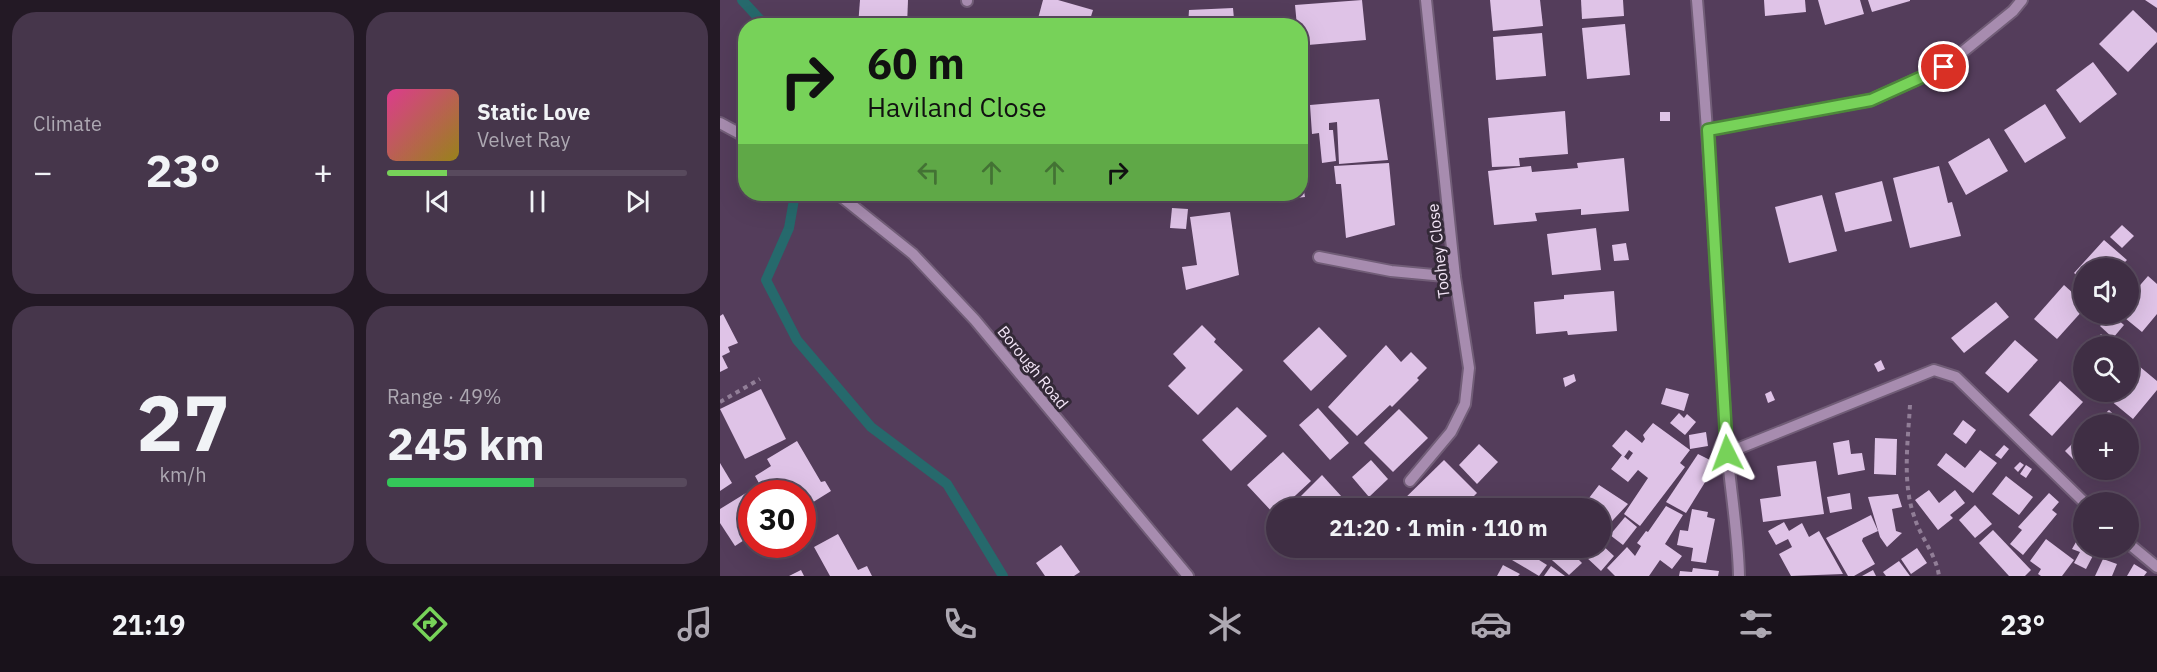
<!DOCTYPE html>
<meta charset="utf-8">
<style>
body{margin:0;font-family:"IBM Plex Sans",sans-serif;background:#46364b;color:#f1f3f6;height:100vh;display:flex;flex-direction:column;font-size:22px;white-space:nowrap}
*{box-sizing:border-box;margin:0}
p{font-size:20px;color:#ada8b2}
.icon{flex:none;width:33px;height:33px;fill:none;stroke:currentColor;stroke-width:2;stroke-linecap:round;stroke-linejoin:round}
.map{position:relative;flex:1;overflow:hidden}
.sheet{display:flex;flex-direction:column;gap:12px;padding:12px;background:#231925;width:720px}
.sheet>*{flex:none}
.guide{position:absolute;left:18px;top:18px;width:570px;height:183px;border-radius:24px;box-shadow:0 6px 24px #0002,0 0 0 2px #584a5d;background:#77d259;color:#111;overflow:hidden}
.fabs{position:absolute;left:1353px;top:258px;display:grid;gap:12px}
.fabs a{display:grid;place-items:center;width:66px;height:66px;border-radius:50%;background:#3f2e44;box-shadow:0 6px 24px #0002,0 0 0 2px #584a5d;font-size:30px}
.speed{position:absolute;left:18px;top:480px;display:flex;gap:12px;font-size:30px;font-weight:700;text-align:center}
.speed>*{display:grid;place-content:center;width:78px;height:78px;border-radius:50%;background:#3f2e44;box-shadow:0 6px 24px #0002,0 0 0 2px #584a5d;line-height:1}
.speed .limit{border:9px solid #d22;background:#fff;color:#111}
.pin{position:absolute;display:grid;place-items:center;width:51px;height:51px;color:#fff;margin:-26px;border:3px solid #fff;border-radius:50%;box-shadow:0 2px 6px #0007}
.me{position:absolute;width:66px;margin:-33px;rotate:357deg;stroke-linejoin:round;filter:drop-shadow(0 0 4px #0008)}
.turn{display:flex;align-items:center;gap:21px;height:126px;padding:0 30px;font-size:27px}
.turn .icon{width:78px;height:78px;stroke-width:2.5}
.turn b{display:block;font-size:42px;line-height:51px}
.lanes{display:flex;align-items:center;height:57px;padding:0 30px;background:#0003;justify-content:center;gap:30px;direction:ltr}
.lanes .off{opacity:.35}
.big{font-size:45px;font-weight:700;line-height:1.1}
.sheet .widget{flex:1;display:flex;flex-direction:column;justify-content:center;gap:9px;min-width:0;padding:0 21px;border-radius:24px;background:#46364b}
.sheet .dial{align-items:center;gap:0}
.dial b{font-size:78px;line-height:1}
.song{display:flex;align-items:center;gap:18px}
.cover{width:72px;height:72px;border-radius:9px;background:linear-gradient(135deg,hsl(330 70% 55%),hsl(50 70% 35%))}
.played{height:6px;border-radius:3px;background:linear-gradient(90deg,#77d259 20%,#584a5d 20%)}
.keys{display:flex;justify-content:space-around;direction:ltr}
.heat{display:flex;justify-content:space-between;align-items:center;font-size:33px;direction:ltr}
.charge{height:9px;border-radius:4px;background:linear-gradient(90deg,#34c759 49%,#584a5d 0)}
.sheet .tiles{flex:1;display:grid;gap:12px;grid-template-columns:repeat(2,1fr)}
.trip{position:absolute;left:546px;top:498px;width:345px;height:60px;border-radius:30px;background:#3f2e44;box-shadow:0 6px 24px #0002,0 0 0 2px #584a5d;font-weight:700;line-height:60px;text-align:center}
.tab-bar{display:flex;height:96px;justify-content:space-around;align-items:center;background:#19121b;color:#ada8b2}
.tab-bar .icon{width:42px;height:42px}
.tab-bar .selected{color:#77d259}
.tab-bar b{font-size:27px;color:#f1f3f6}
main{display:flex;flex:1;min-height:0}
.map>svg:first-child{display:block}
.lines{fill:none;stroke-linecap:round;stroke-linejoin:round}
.stream{stroke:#26696c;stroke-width:10}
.building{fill:#dfc3e7}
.minor-casing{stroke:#715d77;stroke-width:14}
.path{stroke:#917e97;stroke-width:4;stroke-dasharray:4.5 4.5;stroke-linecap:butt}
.minor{stroke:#a78caf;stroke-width:10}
.route-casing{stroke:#4d883a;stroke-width:15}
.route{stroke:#77d259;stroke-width:10}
.labels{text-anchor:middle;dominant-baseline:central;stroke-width:6;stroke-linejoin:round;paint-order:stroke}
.street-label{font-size:16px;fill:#f3e5f7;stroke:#332937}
</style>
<main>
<section class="sheet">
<div class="tiles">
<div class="widget"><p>Climate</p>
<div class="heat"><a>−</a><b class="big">23°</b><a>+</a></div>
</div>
<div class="widget">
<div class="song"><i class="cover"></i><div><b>Static Love</b><p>Velvet Ray</p></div></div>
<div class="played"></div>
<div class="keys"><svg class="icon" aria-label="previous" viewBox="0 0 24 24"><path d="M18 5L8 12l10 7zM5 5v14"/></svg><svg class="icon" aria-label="pause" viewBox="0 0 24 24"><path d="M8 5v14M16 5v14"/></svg><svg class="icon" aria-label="next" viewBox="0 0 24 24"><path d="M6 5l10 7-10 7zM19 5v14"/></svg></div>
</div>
<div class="widget dial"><b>27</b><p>km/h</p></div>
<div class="widget"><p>Range · 49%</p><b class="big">245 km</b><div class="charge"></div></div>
</div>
</section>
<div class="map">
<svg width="1437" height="576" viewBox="0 0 1437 576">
<rect width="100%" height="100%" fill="#543d5b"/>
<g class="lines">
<g class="stream">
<path d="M22,0L46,26"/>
<path d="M75,194L69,228L46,280L77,340L151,427L227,484L283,576"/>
</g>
</g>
<g class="building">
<path d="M140,0H188L187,26H138Z"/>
<path d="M323,0H338L373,10L368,26H316Z"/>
<path d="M642,0L646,40L588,45L589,52L580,53V26H577L575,5Z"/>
<path d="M770,0H820L823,26L773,31Z"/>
<path d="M861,0H903L904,16L862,19Z"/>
<path d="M1044,0H1085L1086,12L1045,16Z"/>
<path d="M1098,0H1140L1144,14L1105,25Z"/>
<path d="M1148,0H1190V1L1152,12Z"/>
<path d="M1425,0H1437V8Z"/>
<path d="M513,8L514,19L537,17L538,26H468L469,10Z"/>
<path d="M1413,10L1437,33V42L1408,72L1379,44Z"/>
<path d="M905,24L910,75L867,79L862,28Z"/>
<path d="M822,33L826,76L776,80L773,37Z"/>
<path d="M1373,62L1397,94L1360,123L1336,90Z"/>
<path d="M659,99L668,160L619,164L617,122L609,123V130H613L616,161L602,163L599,133L592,134L590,105Z"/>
<path d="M1325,104L1346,138L1305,163L1284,130Z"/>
<path d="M845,111L848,154L799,158L800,166L772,167L768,118Z"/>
<rect x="940" y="112" width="10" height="9"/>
<path d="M1269,138L1288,171L1246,195L1228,162Z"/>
<path d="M904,158L909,211L861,215V209L815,213L817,221L774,225L768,171L811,166L812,172L858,168L857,163Z"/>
<path d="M669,163L675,225L626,238L621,184H616L614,166Z"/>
<path d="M1219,166L1228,203L1232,202L1241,236L1190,248L1173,178Z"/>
<path d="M580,169L585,197L544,201L543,194H580Z"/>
<path d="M1162,181L1172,221L1125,232L1115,193Z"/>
<path d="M453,194H472V195L453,197Z"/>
<path d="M1102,195L1117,251L1069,263L1055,207Z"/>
<path d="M452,208L468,209L466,229L450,228Z"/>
<path d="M510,212L519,275L466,290L462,267L477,265L470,217Z"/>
<path d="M1402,225L1414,236L1402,248L1390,237Z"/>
<path d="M876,228L881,270L832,275L827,234Z"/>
<path d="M1384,240L1407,260L1399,268H1364V281L1354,273Z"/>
<path d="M906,243L909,260L894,261L892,245Z"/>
<path d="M1428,276L1437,284V314L1422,332L1400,314H1408V299Z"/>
<path d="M1344,285L1364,303V309L1337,339L1314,319Z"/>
<path d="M894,291L897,331L848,335L847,331L816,334L814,302L844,299V295Z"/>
<path d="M1276,302L1289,317L1244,353L1231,338Z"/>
<path d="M3,314L18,343L8,347L10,352L2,356L8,368L0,372V316Z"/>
<path d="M1391,314L1404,325L1393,338L1380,326Z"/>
<path d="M482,325L496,339L494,342L523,370L478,415L448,386L466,368L453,354Z"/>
<path d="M599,327L627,356L591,391L563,361Z"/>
<path d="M1381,334L1397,346H1370Z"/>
<path d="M1295,340L1318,360L1288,393L1265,373Z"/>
<path d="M666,345L681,362L691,352L707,368L697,378L699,380L672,407L670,405L637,436L608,407Z"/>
<path d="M1364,354V377L1352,367Z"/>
<path d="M1161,360L1165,369L1158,372L1154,364Z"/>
<path d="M1419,366L1437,381V390L1413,419L1390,400L1397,392H1408V378Z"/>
<path d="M854,374L856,381L845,387L843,378Z"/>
<path d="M1340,381L1363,402L1332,436L1309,415Z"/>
<path d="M946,388L969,394L964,411L941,404Z"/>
<path d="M41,389L66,439L25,459L0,409Z"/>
<path d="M1051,391L1055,400L1048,403L1045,394Z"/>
<path d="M517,407L547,436L511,471L482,440Z"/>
<path d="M598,408L629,443L610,460L579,425Z"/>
<path d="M679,409L708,438L673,472L644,443Z"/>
<path d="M1389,410L1404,424H1371L1375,420L1377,421Z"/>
<path d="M959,413L964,418L967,414L976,422L965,435L950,423Z"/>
<path d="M1243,420L1256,430L1246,444L1233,434Z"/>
<path d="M933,423L970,450L960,463L965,467L920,526L904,514L928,478L918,470L908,482L891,469L902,455L908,460L913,453L909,450L904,457L892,446L906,430L922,443L925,439L923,435Z"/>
<path d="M986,432L988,446L970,449L969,435Z"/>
<path d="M1364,432V470H1370L1367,473L1345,451Z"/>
<path d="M1155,438L1177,439L1176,475L1154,474Z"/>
<path d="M1129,440L1131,454L1142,453L1145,470L1118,475L1113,443Z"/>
<path d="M77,441L101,482L105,481L111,491L82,509V494H45L35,476L51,466L47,459Z"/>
<path d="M759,444L778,462L757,484L739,465Z"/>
<path d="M1284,445L1289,449L1281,459L1275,455Z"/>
<path d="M1260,450L1277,463L1253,493L1217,465L1226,453L1245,468Z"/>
<path d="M563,452L591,481L562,508H556L555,515L527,485Z"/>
<path d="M978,454L990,460L987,479L966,513L946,502Z"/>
<path d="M651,460L668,479L649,497L632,477Z"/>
<path d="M724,460L757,493L742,508H678L676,507Z"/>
<path d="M1096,461L1104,514L1043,522L1040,499L1061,496L1057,466Z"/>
<path d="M1300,462L1304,465L1298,472L1294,468Z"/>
<path d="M0,463L12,483L0,491Z"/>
<path d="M1306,465L1312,469L1306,478L1300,474Z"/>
<path d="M602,475L632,508H572L570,507Z"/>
<path d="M1286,476L1313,497L1299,515L1272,494Z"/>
<path d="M879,485L908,504L880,534V512L884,508L869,498Z"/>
<path d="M1209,490L1219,503L1235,490L1245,503L1230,515L1233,518L1218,530L1195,500Z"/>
<path d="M26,493L32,501V535L15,546L0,523V509Z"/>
<path d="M1130,493L1132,509L1110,513L1107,497Z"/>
<path d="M1329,493L1339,502L1332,510L1337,514L1303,555L1290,544L1302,530L1298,527Z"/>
<path d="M1178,494L1182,507L1172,509L1176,531L1182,533L1167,547L1160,537L1148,497Z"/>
<path d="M1255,505L1272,524L1255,538L1239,520Z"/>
<path d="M946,506L963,515L945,544L962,556L952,569L940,560L929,576H895L887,568L907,547L915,556L921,546L917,543L926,531L928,532Z"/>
<path d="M972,509L988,512L987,517L995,519L986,563L971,561L973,548L957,545L960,530L968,531Z"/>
<path d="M1151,515L1158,531L1143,538L1142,541L1155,564L1134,576H1128L1106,538Z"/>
<path d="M905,517L917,527L903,545L890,535Z"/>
<path d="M1064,522L1069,531L1082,523L1089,537L1099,531L1123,574L1071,576L1059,554L1072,547L1068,539L1056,545L1048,531Z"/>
<path d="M1273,530L1311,570L1305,576H1289L1259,543Z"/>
<path d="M118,534L138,570L147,566L152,576H110L94,547Z"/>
<path d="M1360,535L1364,537V548H1377L1366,569L1354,563L1360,552L1352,549Z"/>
<path d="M1326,539L1354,560L1342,576H1321L1318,574L1321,569L1310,561Z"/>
<path d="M880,543L894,556L881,571L865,556L867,553L861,548H880Z"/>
<path d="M341,545L360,572L354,576H325L316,563Z"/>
<path d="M777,548H792L788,554Z"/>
<path d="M800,548L827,565L819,576L792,560Z"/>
<path d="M829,548H847L862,563L849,575L824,553Z"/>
<path d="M1197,548L1207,563L1191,574L1181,559Z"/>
<path d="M1383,559L1397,564L1392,576H1375Z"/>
<path d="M1179,561L1190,576H1166L1163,572Z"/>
<path d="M1414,564L1427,572L1424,576H1407Z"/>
<path d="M783,565L800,574L798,576H777Z"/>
<path d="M831,566L845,576H824Z"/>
<path d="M973,568L999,571L998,576H959L960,571L972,572Z"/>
<path d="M81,570L84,576H69Z"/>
<path d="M1153,570L1156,576H1142Z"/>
</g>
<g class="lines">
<g class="minor-casing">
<g id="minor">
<path d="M977,0C989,145 998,290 1006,436C1009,483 1018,529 1019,576"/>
<path d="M247,1V0"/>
<path d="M0,123L26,137"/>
<path d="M988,130L1151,100L1224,67L1293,11L1302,0"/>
<path d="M118,194L193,254L255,320L468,576"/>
<path d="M599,257L671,271L735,277"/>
<path d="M1007,453L1214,370L1236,377L1364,502"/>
<path d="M690,481L731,432L745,404L749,368L735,277L706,0"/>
<path d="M1408,543L1437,567"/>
</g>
</g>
<g class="path">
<path d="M0,402L40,379"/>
<path d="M1190,405C1188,441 1182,482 1194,516C1200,537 1216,554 1219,576"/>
</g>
<use href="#minor" class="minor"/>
</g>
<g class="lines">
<g class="route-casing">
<path id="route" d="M1007,453L988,130L1151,100L1224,67"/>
</g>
<use href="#route" class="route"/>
</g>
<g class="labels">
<g class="street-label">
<text transform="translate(718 251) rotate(-97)">Toohey Close</text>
<text transform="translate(313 367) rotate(51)">Borough Road</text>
</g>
</g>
</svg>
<div class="fabs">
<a><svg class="icon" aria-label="sound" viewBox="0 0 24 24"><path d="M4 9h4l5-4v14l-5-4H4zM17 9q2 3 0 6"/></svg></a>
<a><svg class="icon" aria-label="search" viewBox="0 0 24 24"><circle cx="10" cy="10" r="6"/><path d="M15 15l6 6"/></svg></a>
<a>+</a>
<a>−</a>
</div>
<div class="speed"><div class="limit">30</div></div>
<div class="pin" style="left:1224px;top:67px;background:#d93025"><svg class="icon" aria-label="arrive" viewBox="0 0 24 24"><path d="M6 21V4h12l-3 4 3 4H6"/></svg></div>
<svg class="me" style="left:1007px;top:453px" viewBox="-20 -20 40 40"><path d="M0-17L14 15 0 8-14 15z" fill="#77d259" stroke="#fff" stroke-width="4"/></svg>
<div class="trip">21:20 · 1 min · 110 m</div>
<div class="guide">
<div class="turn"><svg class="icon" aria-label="right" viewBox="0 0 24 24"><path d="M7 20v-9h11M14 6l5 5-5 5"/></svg><div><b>60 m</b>Haviland Close</div></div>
<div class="lanes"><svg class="icon off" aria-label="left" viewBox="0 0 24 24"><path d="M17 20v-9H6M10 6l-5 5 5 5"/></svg><svg class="icon off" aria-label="ahead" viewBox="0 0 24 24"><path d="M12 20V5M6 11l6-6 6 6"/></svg><svg class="icon off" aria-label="ahead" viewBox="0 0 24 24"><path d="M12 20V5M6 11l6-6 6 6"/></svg><svg class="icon" aria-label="right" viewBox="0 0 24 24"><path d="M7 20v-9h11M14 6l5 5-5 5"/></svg></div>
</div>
</div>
</main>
<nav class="tab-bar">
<b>21:19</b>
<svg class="icon selected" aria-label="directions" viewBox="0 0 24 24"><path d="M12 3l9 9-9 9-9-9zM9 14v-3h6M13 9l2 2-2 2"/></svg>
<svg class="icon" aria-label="music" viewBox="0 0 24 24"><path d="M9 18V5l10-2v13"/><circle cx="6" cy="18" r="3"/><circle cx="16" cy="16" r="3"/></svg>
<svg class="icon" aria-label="phone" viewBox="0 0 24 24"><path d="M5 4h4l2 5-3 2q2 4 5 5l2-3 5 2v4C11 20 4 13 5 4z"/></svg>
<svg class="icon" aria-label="climate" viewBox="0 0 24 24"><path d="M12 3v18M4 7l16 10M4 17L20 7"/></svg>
<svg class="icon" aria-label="car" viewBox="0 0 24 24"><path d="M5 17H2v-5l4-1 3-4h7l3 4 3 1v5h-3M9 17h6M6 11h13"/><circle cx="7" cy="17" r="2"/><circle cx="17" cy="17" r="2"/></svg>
<svg class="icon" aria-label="filters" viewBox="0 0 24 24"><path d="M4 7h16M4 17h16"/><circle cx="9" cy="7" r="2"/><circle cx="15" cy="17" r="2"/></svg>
<b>23°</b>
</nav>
